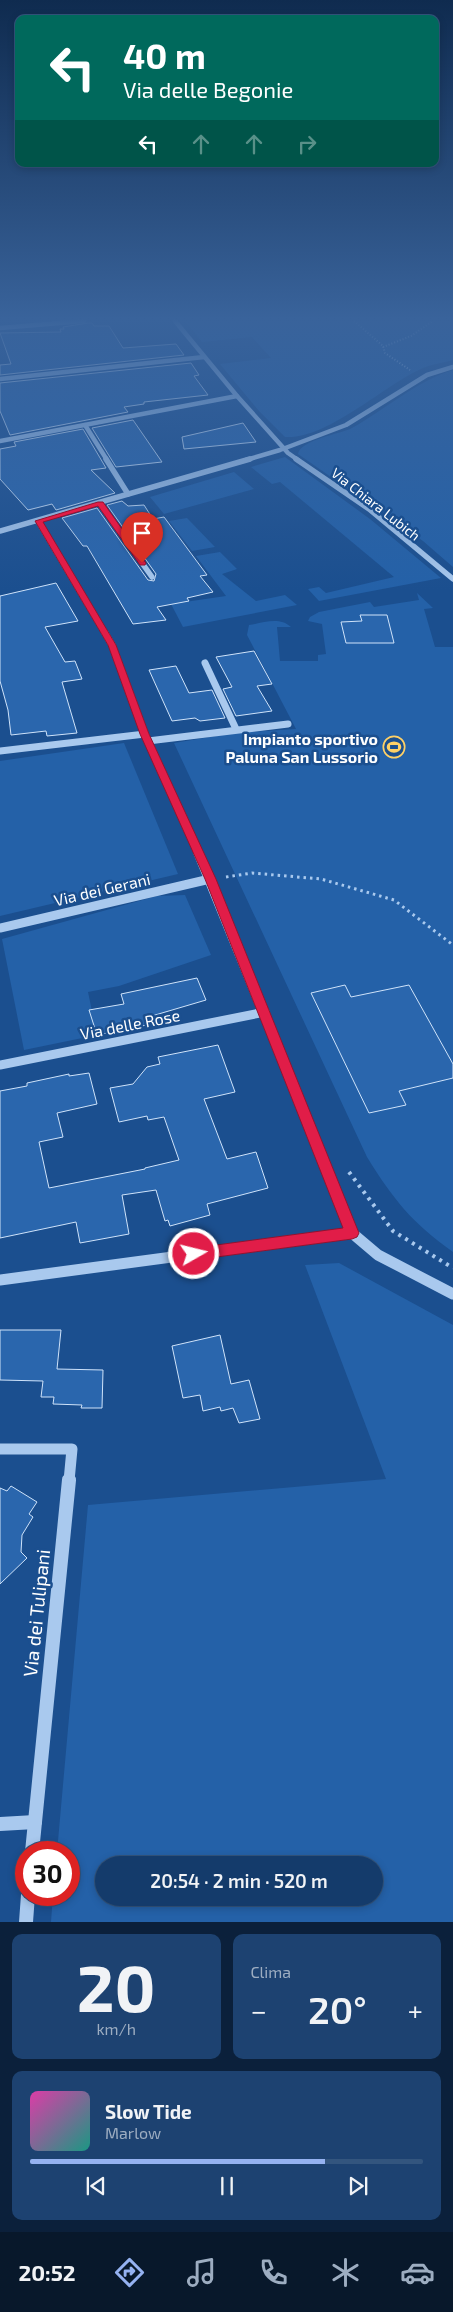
<!DOCTYPE html>
<html lang="it">
<meta charset="utf-8">
<style>
body{margin:0;font-family:"Exo 2",sans-serif;background:#1d4271;color:#f1f3f6;height:100vh;display:flex;flex-direction:column;font-size:19px;white-space:nowrap}
*{box-sizing:border-box;margin:0}
p{font-size:16px;color:#9dadc1}
.icon{flex:none;width:28px;height:28px;fill:none;stroke:currentColor;stroke-width:2;stroke-linecap:round;stroke-linejoin:round}
.map{position:relative;height:1922px;overflow:hidden}
.drawer{display:flex;flex-direction:column;gap:12px;padding:12px;background:#0b203b;flex:1}
.drawer>*{flex:none}
.hud{position:absolute;left:15px;top:15px;width:424px;height:152px;border-radius:10px;box-shadow:0 2px 8px #0003,0 0 0 1px #33557e;background:#00695c;color:#fff;overflow:hidden}
.speed{position:absolute;left:15px;top:1841px;display:flex;gap:10px;font-size:25px;font-weight:700;text-align:center}
.speed>*{display:grid;place-content:center;width:65px;height:65px;border-radius:50%;background:#143b6b;box-shadow:0 2px 8px #0003,0 0 0 1px #33557e;line-height:1}
.speed .limit{border:8px solid #d22;background:#fff;color:#111}
.pin{position:absolute;display:grid;place-items:center;width:42px;height:42px;color:#fff;margin:-51px -21px;border-radius:50% 50% 50% 0;rotate:-45deg;box-shadow:0 0 5px #0007}
.pin .icon{rotate:45deg}
.me{position:absolute;width:55px;margin:-28px;rotate:82deg;stroke-linejoin:round;filter:drop-shadow(0 0 4px #0008)}
.turn{display:flex;align-items:center;gap:18px;height:105px;padding:0 25px;font-size:22px}
.turn .icon{width:65px;height:65px;stroke-width:2.5}
.turn b{display:block;font-size:35px;line-height:42px}
.lanes{display:flex;align-items:center;height:48px;padding:0 25px;background:#0003;justify-content:center;gap:25px;direction:ltr}
.lanes .off{opacity:.35}
.big{font-size:38px;font-weight:600;line-height:1.1}
.drawer .card{flex:1;display:flex;flex-direction:column;justify-content:center;gap:8px;min-width:0;padding:0 18px;border-radius:10px;background:#1d4271}
.drawer .dial{align-items:center;gap:0}
.dial b{font-size:65px;line-height:1}
.song{display:flex;align-items:center;gap:15px}
.cover{width:60px;height:60px;border-radius:8px;background:linear-gradient(135deg,hsl(320 70% 55%),hsl(170 70% 35%))}
.played{height:5px;border-radius:2px;background:linear-gradient(90deg,#95b2f1 75%,#33557e 75%)}
.keys{display:flex;justify-content:space-around;direction:ltr}
.heat{display:flex;justify-content:space-between;align-items:center;font-size:28px;direction:ltr}
.drawer .tiles{flex:1;display:grid;gap:12px;grid-template-columns:1fr 1fr}
.card:last-child{grid-column:span 2}
.trip{position:absolute;left:95px;top:1856px;width:288px;height:50px;border-radius:25px;background:#143b6b;box-shadow:0 2px 8px #0003,0 0 0 1px #33557e;font-weight:600;line-height:50px;text-align:center}
.tabs{display:flex;height:80px;justify-content:space-around;align-items:center;background:#08182b;color:#9dadc1}
.tabs .icon{width:35px;height:35px}
.tabs .selected{color:#95b2f1}
.tabs b{font-size:22px;color:#f1f3f6}
.map>svg:first-child{display:block}
.green{fill:#2461a8;fill-rule:evenodd}
.building{fill:#2a66ad;stroke:#cfe3fa}
.lines{fill:none;stroke-linecap:round;stroke-linejoin:round}
.path-far2{stroke:#a9c9ee;stroke-width:2;stroke-dasharray:1 2;stroke-linecap:butt}
.path-far1{stroke:#a9c9ee;stroke-width:3;stroke-dasharray:2.5 4;stroke-linecap:butt}
.path{stroke:#a9c9ee;stroke-width:4;stroke-dasharray:3 5;stroke-linecap:butt}
.minor-far5{stroke:#a9c9ee;stroke-width:4.5}
.minor-far4{stroke:#a9c9ee;stroke-width:5.5}
.minor-far3{stroke:#a9c9ee;stroke-width:7}
.minor-far2{stroke:#a9c9ee;stroke-width:9}
.minor-far1{stroke:#a9c9ee;stroke-width:11}
.minor{stroke:#a9c9ee;stroke-width:14}
.route{fill:#e11d48;stroke:#92132f}
.labels{text-anchor:middle;dominant-baseline:central;stroke-width:5;stroke-linejoin:round;paint-order:stroke}
.far-street-label{font-size:14px;fill:#fff;stroke:#1b4f8f}
.poi-label{font-size:16px;font-weight:bold;fill:#fff;stroke:#1b4f8f;text-anchor:end}
.street-label{font-size:16px;fill:#fff;stroke:#1b4f8f}
.near-street-label{font-size:19px;fill:#fff;stroke:#1b4f8f}
</style>
<div class="map">
<svg width="453" height="1922" viewBox="0 0 453 1922">
<rect width="100%" height="100%" fill="#1b4f8f"/>
<g class="green">
<path d="M185,321H453V360C443,363 432,364 423,368C384,385 327,440 285,437L259,411L220,364L271,358L252,337L202,342Z"/>
<path d="M453,370V567L423,541L298,454C300,440 340,434 352,428C383,411 420,379 453,370Z"/>
<path d="M285,457L370,519L441,578L319,601L308,589L319,587L326,593L394,577L280,482L272,484L251,467Z"/>
<path d="M234,472L254,489L164,514L150,497Z"/>
<path d="M187,518L215,547L192,551L169,521Z"/>
<path d="M220,552L237,569L222,574L256,601L285,595L297,605L183,627L171,604L226,596L196,556Z"/>
<path d="M417,593L433,608L424,609L435,647H453V1252C412,1223 393,1199 367,1157L174,743L234,733L296,729L247,635L249,625C263,623 279,616 291,627H277L280,661H318V655L326,654L322,624L308,621L310,617L319,612L370,602L374,607L419,600Z"/>
<path d="M124,743L178,874L0,916V761Z"/>
<path d="M185,895L211,955L119,986L88,992L97,1035L24,1050L2,939L157,896Z"/>
<path d="M339,1263L453,1325V1922H51L53,1895H69V1852H57L88,1505L386,1479L305,1265ZM104,1865H374V1898H104Z"/>
</g>
<g class="building">
<path d="M88,323H92L94,326H109L123,348L176,344L184,355L0,375V365L11,364L0,333L61,332L60,329H64L63,327Z"/>
<path d="M191,363L199,375L194,376L208,395L144,402V404L124,407L128,412L10,435L0,411V383Z"/>
<path d="M133,420L162,462L116,467L92,428Z"/>
<path d="M243,423L256,442L184,449L182,437Z"/>
<path d="M83,429L106,468L91,470L115,493L56,510L52,504L28,510L0,479V449L16,446L14,442Z"/>
<path d="M122,501L128,506L144,505L153,519L164,517L207,575L200,576L213,592L187,598L189,601L157,607L166,620L133,624L87,546H83L62,518L97,508L148,580L154,581L156,574L107,505Z"/>
<path d="M56,583L78,621L45,627L65,662L75,661L82,679L62,682L77,733L47,736L46,731L11,735L8,710L0,681V596Z"/>
<path d="M360,615H387L394,643H346L341,622L362,621Z"/>
<path d="M254,651L272,684L257,686L272,711L236,716L223,689L232,687L216,657Z"/>
<path d="M176,666L189,693L212,690L225,718L200,721L195,718L172,721L149,670Z"/>
<path d="M197,978L206,1000L145,1018L147,1025L97,1035L89,1010L124,1004L121,994Z"/>
<path d="M345,985L351,997L409,985L453,1064V1078L399,1091L406,1105L369,1113L311,993Z"/>
<path d="M218,1045L235,1092L204,1099L227,1159L256,1152L268,1188L207,1204L210,1215L170,1226L168,1220L165,1221L156,1190L122,1195L129,1234L80,1243L76,1222L0,1238V1091L27,1086V1083L69,1074V1076L89,1073L97,1104L57,1113L63,1137L39,1142L49,1188L145,1169V1168L179,1160L164,1117L148,1120L147,1116L119,1122L110,1088L133,1084L147,1067L160,1064L158,1057Z"/>
<path d="M0,1330H61L57,1369L103,1370L102,1408H81L82,1405L53,1404L54,1397H41L43,1381L0,1380Z"/>
<path d="M220,1335L231,1384L249,1380L260,1419L239,1423L233,1408L221,1411L220,1407L203,1411L200,1395L183,1398L172,1346Z"/>
<path d="M11,1486L37,1502L29,1514L33,1517L22,1535L21,1552L27,1558L0,1584V1488L7,1491Z"/>
</g>
<g class="lines">
<g class="path-far2">
<path d="M354,321L383,346L385,353L410,370"/>
<path d="M383,347L411,336L433,321"/>
</g>
<path class="path-far1" d="M226,877L252,873L321,879L394,900L453,945"/>
<path class="path" d="M349,1172L393,1231L453,1268"/>
<g class="minor-far5">
<path d="M175,321L237,396L288,453L298,460"/>
<path d="M0,328L84,321"/>
<path d="M0,379L204,357"/>
<path d="M85,425L107,460"/>
<path d="M0,441L237,396"/>
<path d="M246,460L280,450L346,425L427,375L453,367"/>
</g>
<g class="minor-far4">
<path d="M106,459L128,494"/>
<path d="M296,459L369,509L453,579"/>
<path d="M100,504L152,577"/>
<path d="M38,521L105,634"/>
<path d="M0,531L250,459"/>
</g>
<g class="minor-far3">
<path d="M105,633L112,645L145,734L199,854"/>
<path d="M205,663L236,729"/>
<path d="M148,741L288,724"/>
<path d="M0,751L145,734"/>
</g>
<g class="minor-far2">
<path d="M198,853L311,1131"/>
<path d="M0,928L210,879"/>
<path d="M0,1065L265,1012"/>
</g>
<g class="minor-far1">
<path d="M311,1130L352,1233L378,1255L453,1294"/>
<path d="M0,1280L352,1233"/>
<path d="M0,1449H72L69,1481"/>
</g>
<g class="minor">
<path d="M0,1824L35,1822"/>
<path d="M32,1852L69,1480"/>
<path d="M26,1922L28,1895"/>
</g>
</g>
<linearGradient id="sky" x2="0" y2="1"><stop stop-color="#0f2b4f"/><stop offset="0.54" stop-color="#39639b"/><stop offset="1" stop-color="#39639b" stop-opacity="0"/></linearGradient>
<rect width="453" height="590" fill="url(#sky)"/>
<path class="route" d="M98,502H103L146,563L145,565H140L98,506L43,522L116,645L149,734L216,879L359,1233L357,1237L352,1239L194,1260L189,1259L187,1254L189,1250L194,1248L343,1228L205,879L140,734L108,645L35,521Z"/>
<defs>
<g id="stadium-ring" transform="scale(1.125)"><circle r="9.5" fill="#1b4f8f" stroke="#ffd166" stroke-width="1.5"/><path d="M0-5a6.5 5 0 1 0 0 10a6.5 5 0 1 0 0-10ZM-3.5-1.8h7v3.6h-7Z" fill="#ffd166"/></g>
</defs>
<g fill-rule="evenodd">
<use href="#stadium-ring" x="394" y="747"/>
</g>
<g class="labels">
<g class="far-street-label">
<text transform="translate(376 504) rotate(38)">Via Chiara Lubich</text>
</g>
<g class="poi-label">
<text x="378" y="738">Impianto sportivo<tspan x="378" dy="18">Paluna San Lussorio</tspan></text>
</g>
<g class="street-label">
<text transform="translate(102 889) rotate(-13)">Via dei Gerani</text>
<text transform="translate(130 1024) rotate(-11)">Via delle Rose</text>
</g>
<g class="near-street-label">
<text transform="translate(36 1613) rotate(-84)">Via dei Tulipani</text>
</g>
</g>
</svg>
<div class="speed"><div class="limit">30</div></div>
<div class="pin" style="left:142px;top:563px;background:#d93025"><svg class="icon" aria-label="arrive" viewBox="0 0 24 24"><path d="M6 21V4h12l-3 4 3 4H6"/></svg></div>
<svg class="me" style="left:194px;top:1254px" viewBox="-20 -20 40 40"><circle r="17" fill="#e11d48" stroke="#fff" stroke-width="3"/><path d="M0-11L8 9 0 5-8 9z" fill="#fff"/></svg>
<div class="trip">20:54 · 2 min · 520 m</div>
<div class="hud">
<div class="turn"><svg class="icon" aria-label="left" viewBox="0 0 24 24"><path d="M17 20v-9H6M10 6l-5 5 5 5"/></svg><div><b>40 m</b>Via delle Begonie</div></div>
<div class="lanes"><svg class="icon" aria-label="left" viewBox="0 0 24 24"><path d="M17 20v-9H6M10 6l-5 5 5 5"/></svg><svg class="icon off" aria-label="ahead" viewBox="0 0 24 24"><path d="M12 20V5M6 11l6-6 6 6"/></svg><svg class="icon off" aria-label="ahead" viewBox="0 0 24 24"><path d="M12 20V5M6 11l6-6 6 6"/></svg><svg class="icon off" aria-label="right" viewBox="0 0 24 24"><path d="M7 20v-9h11M14 6l5 5-5 5"/></svg></div>
</div>
</div>
<section class="drawer">
<div class="tiles">
<div class="card dial"><b>20</b><p>km/h</p></div>
<div class="card"><p>Clima</p>
<div class="heat"><a>−</a><b class="big">20°</b><a>+</a></div>
</div>
<div class="card">
<div class="song"><i class="cover"></i><div><b>Slow Tide</b><p>Marlow</p></div></div>
<div class="played"></div>
<div class="keys"><svg class="icon" aria-label="previous" viewBox="0 0 24 24"><path d="M18 5L8 12l10 7zM5 5v14"/></svg><svg class="icon" aria-label="pause" viewBox="0 0 24 24"><path d="M8 5v14M16 5v14"/></svg><svg class="icon" aria-label="next" viewBox="0 0 24 24"><path d="M6 5l10 7-10 7zM19 5v14"/></svg></div>
</div>
</div>
</section>
<nav class="tabs">
<b>20:52</b>
<svg class="icon selected" aria-label="directions" viewBox="0 0 24 24"><path d="M12 3l9 9-9 9-9-9zM9 14v-3h6M13 9l2 2-2 2"/></svg>
<svg class="icon" aria-label="music" viewBox="0 0 24 24"><path d="M9 18V5l10-2v13"/><circle cx="6" cy="18" r="3"/><circle cx="16" cy="16" r="3"/></svg>
<svg class="icon" aria-label="phone" viewBox="0 0 24 24"><path d="M5 4h4l2 5-3 2q2 4 5 5l2-3 5 2v4C11 20 4 13 5 4z"/></svg>
<svg class="icon" aria-label="climate" viewBox="0 0 24 24"><path d="M12 3v18M4 7l16 10M4 17L20 7"/></svg>
<svg class="icon" aria-label="car" viewBox="0 0 24 24"><path d="M5 17H2v-5l4-1 3-4h7l3 4 3 1v5h-3M9 17h6M6 11h13"/><circle cx="7" cy="17" r="2"/><circle cx="17" cy="17" r="2"/></svg>
</nav>
